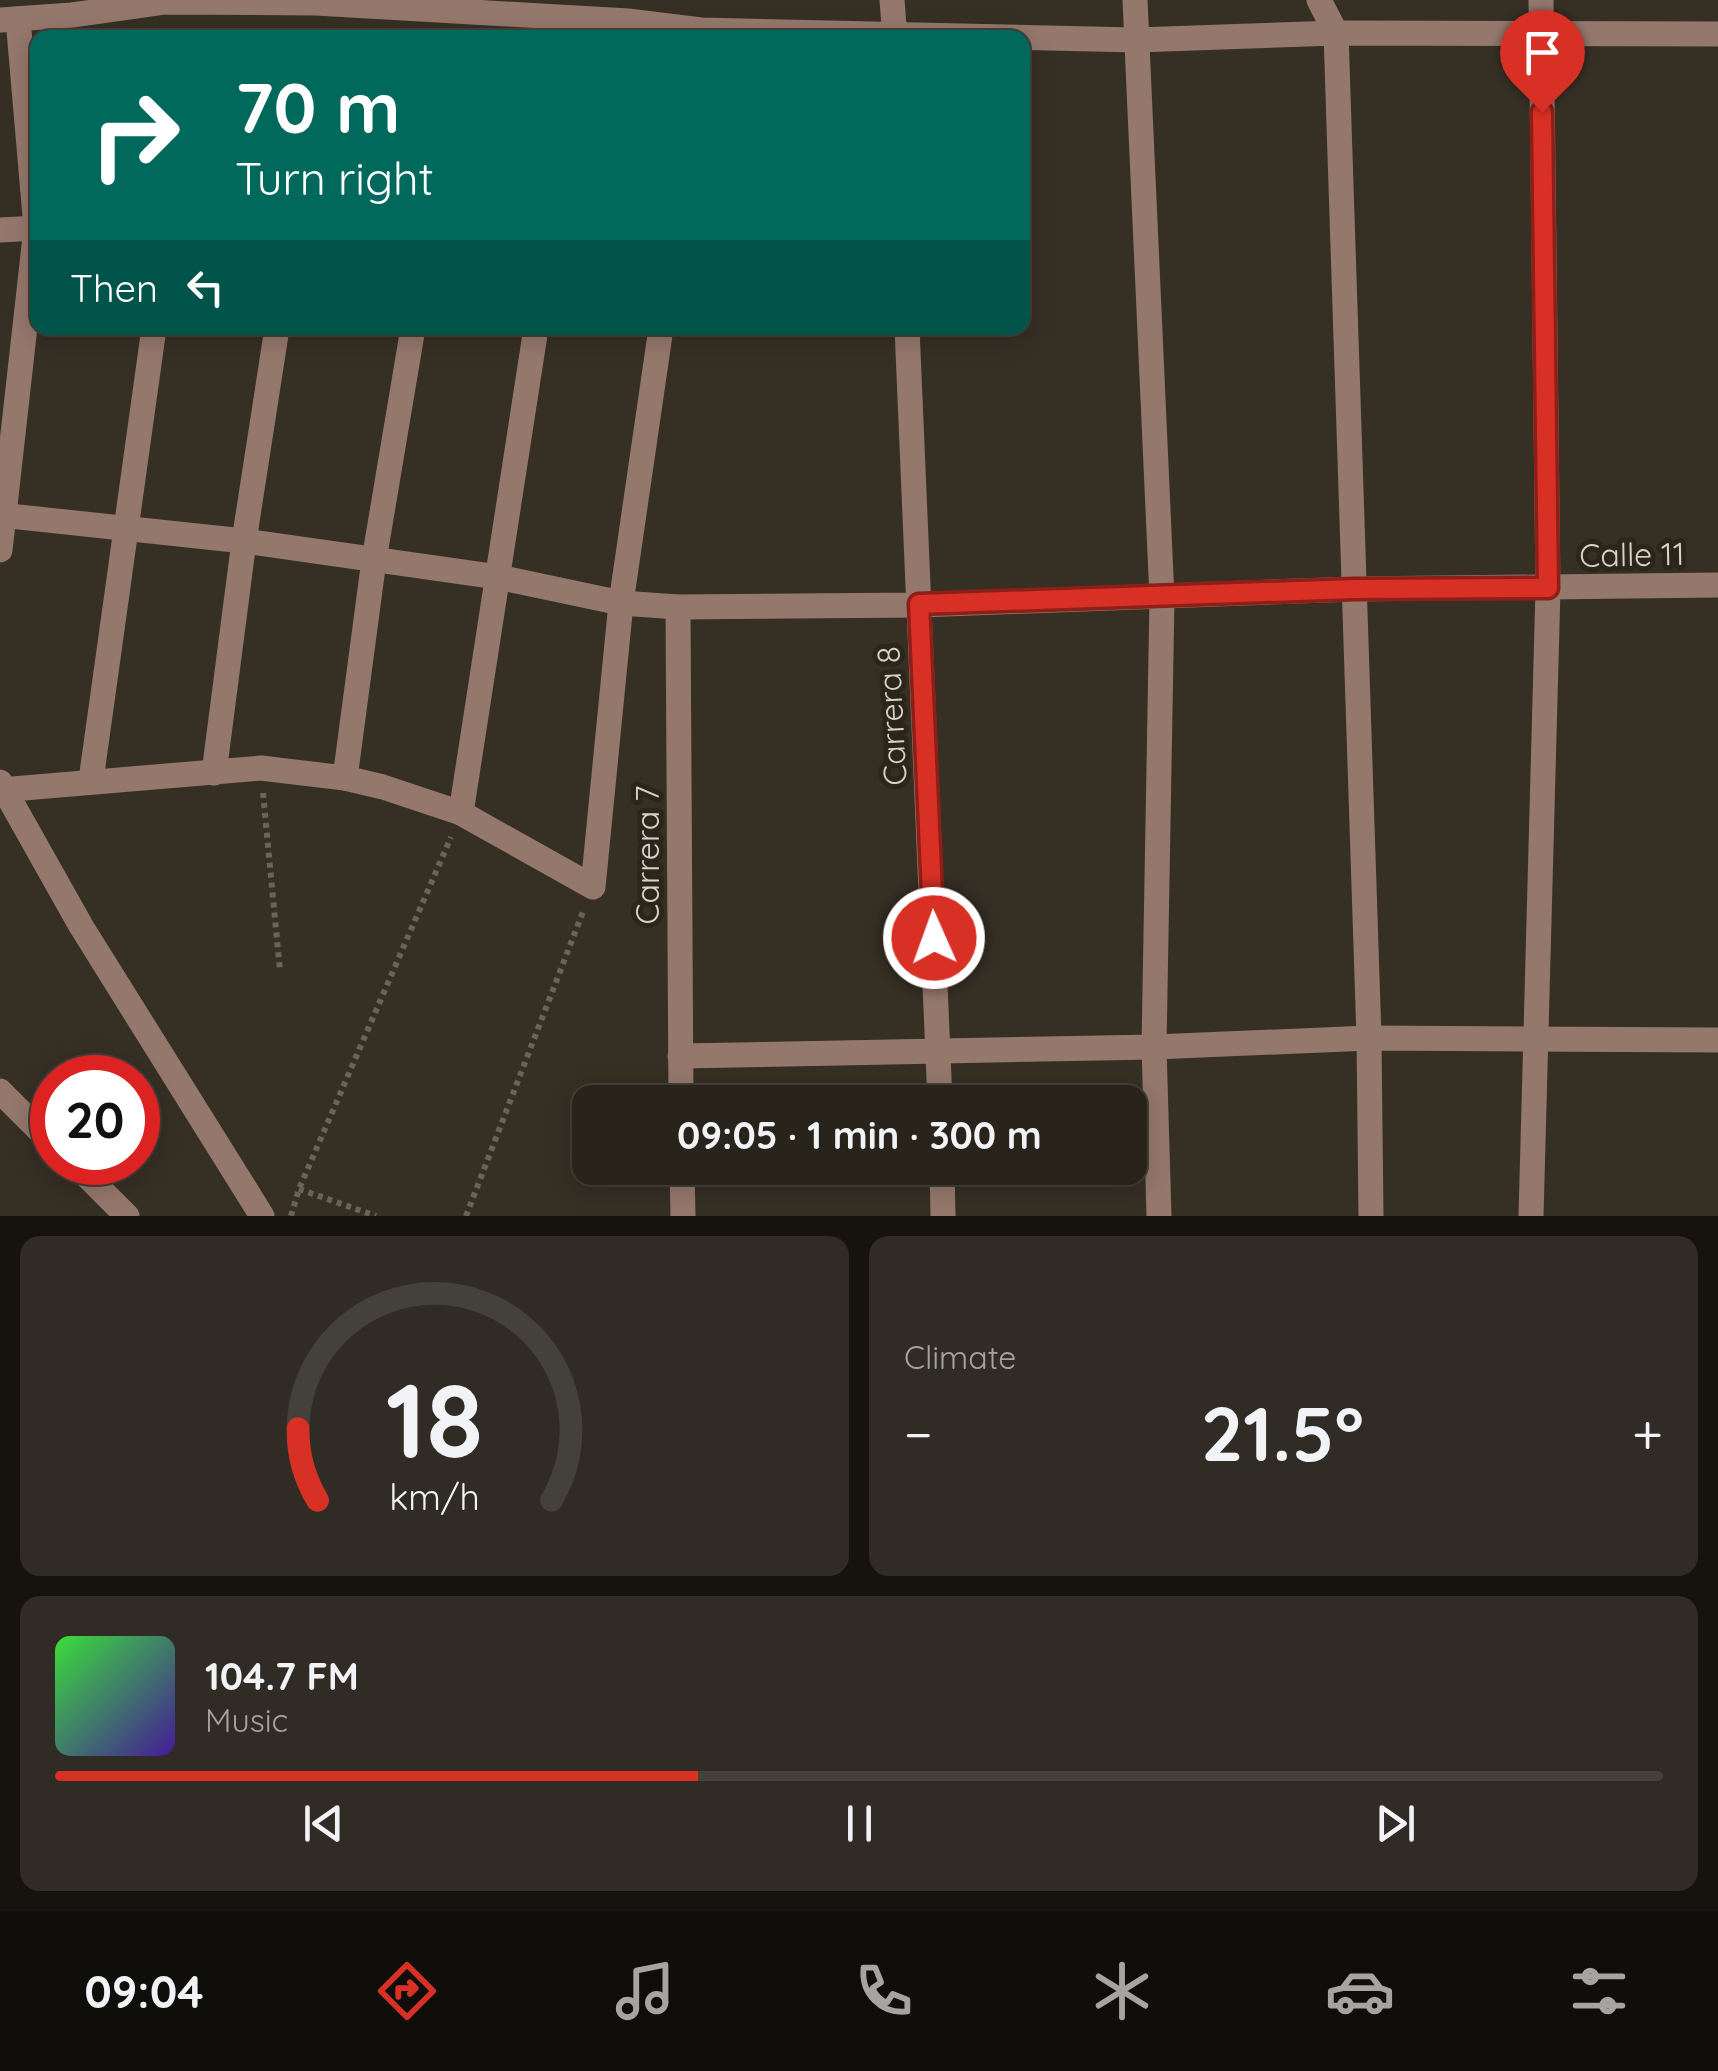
<!DOCTYPE html>
<meta charset="utf-8">
<style>
body{margin:0;font-family:Quicksand,sans-serif;background:#302b24;color:#f1f3f6;height:100vh;display:flex;flex-direction:column;font-size:38px;white-space:nowrap}
*{box-sizing:border-box;margin:0}
p{font-size:32px;color:#a5a4a3}
.icon{flex:none;width:55px;height:55px;fill:none;stroke:currentColor;stroke-width:2;stroke-linecap:round;stroke-linejoin:round}
.map{position:relative;height:1216px;overflow:hidden}
.details{display:flex;flex-direction:column;gap:20px;padding:20px;background:#16130f;flex:1}
.details>*{flex:none}
.banner{position:absolute;left:30px;top:30px;width:1000px;height:305px;border-radius:20px;box-shadow:0 5px 25px #0003,0 0 0 2px #44403a;background:#00695c;color:#fff;overflow:hidden}
.speed{position:absolute;left:30px;top:1055px;display:flex;gap:20px;font-size:50px;font-weight:700;text-align:center}
.speed>*{display:grid;place-content:center;width:130px;height:130px;border-radius:50%;background:#28231b;box-shadow:0 5px 25px #0003,0 0 0 2px #44403a;line-height:1}
.speed .limit{border:15px solid #d22;background:#fff;color:#111}
.pin{position:absolute;display:grid;place-items:center;width:85px;height:85px;color:#fff;margin:-102px -42px;border-radius:50% 50% 50% 0;rotate:-45deg;box-shadow:0 0 10px #0007}
.pin .icon{rotate:45deg}
.me{position:absolute;width:110px;margin:-55px;rotate:358deg;stroke-linejoin:round;filter:drop-shadow(0 0 8px #0008)}
.turn{display:flex;align-items:center;gap:35px;height:210px;padding:0 40px;font-size:45px}
.turn .icon{width:130px;height:130px;stroke-width:2.5}
.turn b{display:block;font-size:70px;line-height:85px}
.then{display:flex;align-items:center;height:95px;padding:0 40px;background:#0003;gap:20px;font-size:38px}
.big{font-size:75px;font-weight:700;line-height:1.1}
.details .widget{flex:1;display:flex;flex-direction:column;justify-content:center;gap:15px;min-width:0;padding:0 35px;border-radius:20px;background:#302b24}
.details .dial{align-items:center;gap:0}
.dial svg{height:260px;overflow:visible;fill:none;stroke:#44403a;stroke-width:7;stroke-linecap:round;text-anchor:middle}
.dial text{fill:#f1f3f6;stroke:none}
.song{display:flex;align-items:center;gap:30px}
.cover{width:120px;height:120px;border-radius:15px;background:linear-gradient(135deg,hsl(120 70% 55%),hsl(260 70% 35%))}
.played{height:10px;border-radius:5px;background:linear-gradient(90deg,#d93025 40%,#44403a 40%)}
.keys{display:flex;justify-content:space-around;direction:ltr}
.heat{display:flex;justify-content:space-between;align-items:center;font-size:55px;direction:ltr}
.details .tiles{flex:1;display:grid;gap:20px;grid-template-columns:1fr 1fr}
.widget:last-child{grid-column:span 2}
.trip{position:absolute;left:572px;top:1085px;width:575px;height:100px;border-radius:20px;background:#28231b;box-shadow:0 5px 25px #0003,0 0 0 2px #44403a;font-weight:700;line-height:100px;text-align:center}
.tab-bar{display:flex;height:160px;justify-content:space-around;align-items:center;background:#100e0b;color:#a5a4a3}
.tab-bar .icon{width:70px;height:70px}
.tab-bar .current{color:#d93025}
.tab-bar b{font-size:45px;color:#f1f3f6}
.map>svg:first-child{display:block}
.lines{fill:none;stroke-linecap:round;stroke-linejoin:round}
.path{stroke:#69635a;stroke-width:6;stroke-dasharray:5 5;stroke-linecap:butt}
.minor{stroke:#95786c;stroke-width:25}
.route-casing{stroke:#8d1f18;stroke-width:25}
.route{stroke:#d93025;stroke-width:18}
.labels{text-anchor:middle;dominant-baseline:central;stroke-width:10;stroke-linejoin:round;paint-order:stroke}
.street-label{font-size:32px;fill:#d6d2cb;stroke:#2c251a}
</style>
<div class="map">
<svg width="1718" height="1216" viewBox="0 0 1718 1216">
<rect width="100%" height="100%" fill="#362f24"/>
<g class="lines">
<g class="path">
<path d="M263,793L280,971"/>
<path d="M299,1189L376,1216"/>
<path d="M291,1216L299,1189L451,837"/>
<path d="M466,1216L584,909"/>
</g>
<g class="minor">
<path d="M892,0L895,38"/>
<path d="M1135,0L1162,598L1154,1047L1159,1216"/>
<path d="M1319,0L1336,33L1369,1038L1371,1216"/>
<path d="M0,20L72,15L164,2L316,3L628,21L701,30L1136,40L1336,33L1718,34"/>
<path d="M0,230L38,228"/>
<path d="M907,328L940,1102"/>
<path d="M0,515L244,541L498,577L621,603L678,607L919,605L1354,589L1718,585"/>
<path d="M0,550L36,228L18,19"/>
<path d="M678,607L681,1102"/>
<path d="M214,773L244,541L277,328"/>
<path d="M345,778L374,560L413,328"/>
<path d="M91,780L154,328"/>
<path d="M0,782L81,926L262,1216"/>
<path d="M0,790L261,768L345,778L383,787L461,813L593,887L621,603L661,328"/>
<path d="M461,813L536,328"/>
<path d="M680,1056L1154,1047L1369,1038L1718,1040"/>
<path d="M0,1091L52,1143"/>
<path d="M73,1162L127,1216"/>
<path d="M682,1168L683,1216"/>
<path d="M942,1168L943,1216"/>
<path d="M1531,1216L1548,589L1541,0"/>
</g>
</g>
<g class="lines">
<g class="route-casing">
<path id="route" d="M934,938L919,604L1354,589L1548,588L1542,112"/>
</g>
<use href="#route" class="route"/>
</g>
<g class="labels">
<g class="street-label">
<text transform="translate(1632 554) rotate(-1)">Calle 11</text>
<text transform="translate(891 716) rotate(-93)">Carrera 8</text>
<text transform="translate(647 855) rotate(-90)">Carrera 7</text>
</g>
</g>
</svg>
<div class="speed"><div class="limit">20</div></div>
<div class="pin" style="left:1542px;top:112px;background:#d93025"><svg class="icon" aria-label="arrive" viewBox="0 0 24 24"><path d="M6 21V4h12l-3 4 3 4H6"/></svg></div>
<svg class="me" style="left:934px;top:938px" viewBox="-20 -20 40 40"><circle r="17" fill="#d93025" stroke="#fff" stroke-width="3"/><path d="M0-11L8 9 0 5-8 9z" fill="#fff"/></svg>
<div class="trip">09:05 · 1 min · 300 m</div>
<div class="banner">
<div class="turn"><svg class="icon" aria-label="right" viewBox="0 0 24 24"><path d="M7 20v-9h11M14 6l5 5-5 5"/></svg><div><b>70 m</b>Turn right</div></div>
<div class="then">Then<svg class="icon" aria-label="left" viewBox="0 0 24 24"><path d="M17 20v-9H6M10 6l-5 5 5 5"/></svg></div>
</div>
</div>
<section class="details">
<div class="tiles">
<div class="widget dial"><svg viewBox="0 0 100 80">
<path d="M14 69A42 42 0 1 1 86 69"/>
<path d="M14 69A42 42 0 0 1 8 47" stroke="#d93025"/>
<text x="50" y="56" font-size="32" font-weight="700">18</text>
<text x="50" y="72" font-size="11">km/h</text>
</svg></div>
<div class="widget"><p>Climate</p>
<div class="heat"><a>−</a><b class="big">21.5°</b><a>+</a></div>
</div>
<div class="widget">
<div class="song"><i class="cover"></i><div><b>104.7 FM</b><p>Music</p></div></div>
<div class="played"></div>
<div class="keys"><svg class="icon" aria-label="previous" viewBox="0 0 24 24"><path d="M18 5L8 12l10 7zM5 5v14"/></svg><svg class="icon" aria-label="pause" viewBox="0 0 24 24"><path d="M8 5v14M16 5v14"/></svg><svg class="icon" aria-label="next" viewBox="0 0 24 24"><path d="M6 5l10 7-10 7zM19 5v14"/></svg></div>
</div>
</div>
</section>
<nav class="tab-bar">
<b>09:04</b>
<svg class="icon current" aria-label="directions" viewBox="0 0 24 24"><path d="M12 3l9 9-9 9-9-9zM9 14v-3h6M13 9l2 2-2 2"/></svg>
<svg class="icon" aria-label="music" viewBox="0 0 24 24"><path d="M9 18V5l10-2v13"/><circle cx="6" cy="18" r="3"/><circle cx="16" cy="16" r="3"/></svg>
<svg class="icon" aria-label="phone" viewBox="0 0 24 24"><path d="M5 4h4l2 5-3 2q2 4 5 5l2-3 5 2v4C11 20 4 13 5 4z"/></svg>
<svg class="icon" aria-label="climate" viewBox="0 0 24 24"><path d="M12 3v18M4 7l16 10M4 17L20 7"/></svg>
<svg class="icon" aria-label="car" viewBox="0 0 24 24"><path d="M5 17H2v-5l4-1 3-4h7l3 4 3 1v5h-3M9 17h6M6 11h13"/><circle cx="7" cy="17" r="2"/><circle cx="17" cy="17" r="2"/></svg>
<svg class="icon" aria-label="filters" viewBox="0 0 24 24"><path d="M4 7h16M4 17h16"/><circle cx="9" cy="7" r="2"/><circle cx="15" cy="17" r="2"/></svg>
</nav>
